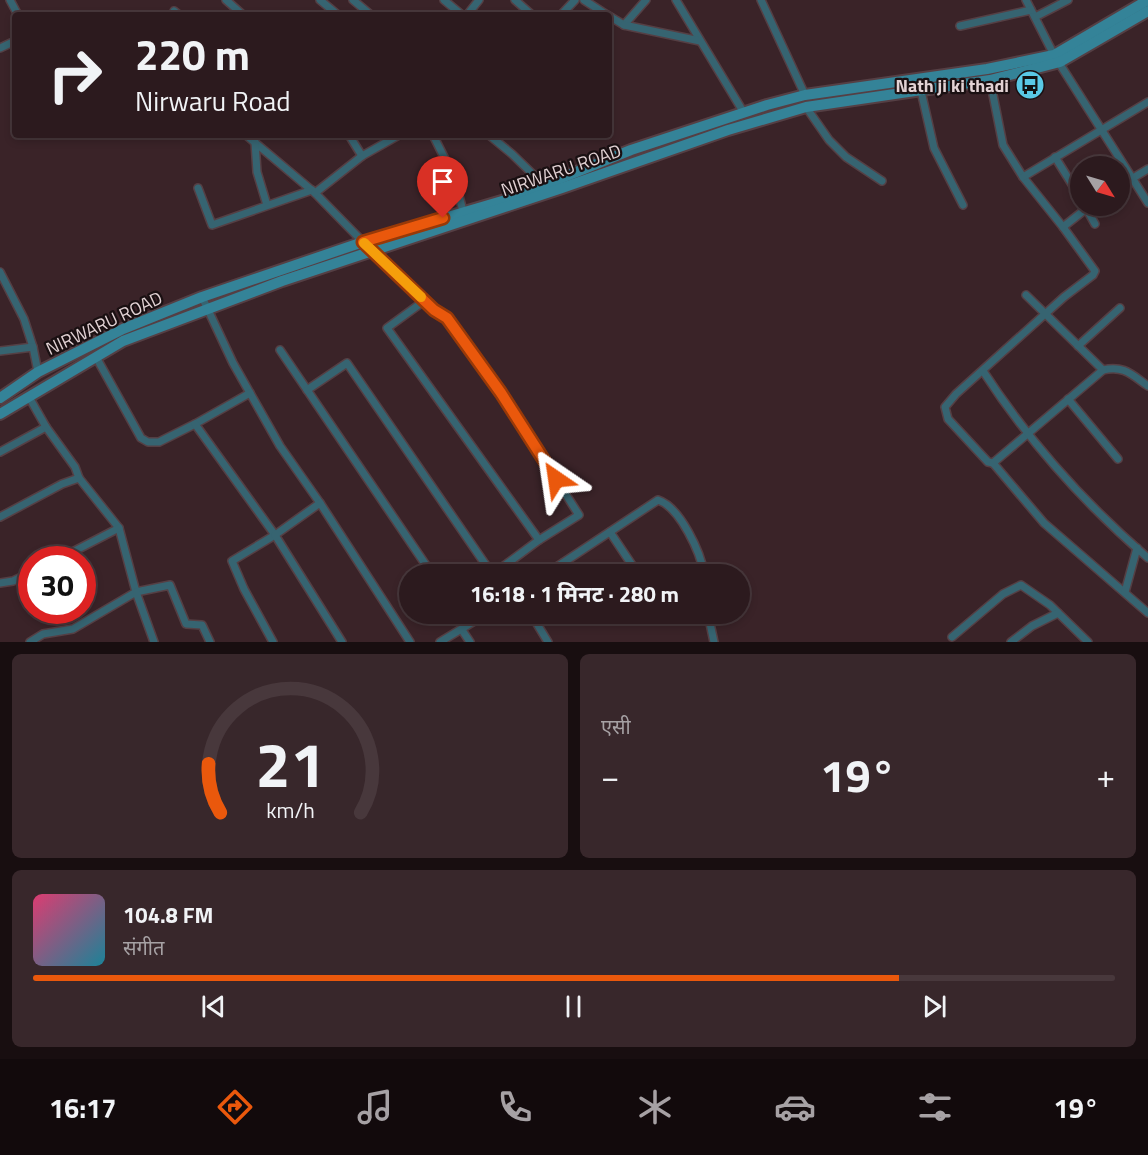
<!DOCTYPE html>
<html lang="hi">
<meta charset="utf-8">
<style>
body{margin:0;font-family:"Titillium Web","Noto Sans Devanagari",sans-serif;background:#38272b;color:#f1f3f6;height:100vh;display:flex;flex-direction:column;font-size:22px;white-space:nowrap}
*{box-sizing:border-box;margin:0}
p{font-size:20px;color:#a6a1a4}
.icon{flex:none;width:33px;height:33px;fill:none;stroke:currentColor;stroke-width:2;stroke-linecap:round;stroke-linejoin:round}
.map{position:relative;height:642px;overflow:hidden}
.details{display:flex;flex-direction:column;gap:12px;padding:12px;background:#180e10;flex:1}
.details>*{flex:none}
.hud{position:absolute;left:12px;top:12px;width:600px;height:126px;border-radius:6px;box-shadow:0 3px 9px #0003,0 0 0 2px #48383c;background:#2c1a1e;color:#f1f3f6;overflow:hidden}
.needle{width:39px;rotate:127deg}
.controls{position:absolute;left:1070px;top:156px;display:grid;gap:12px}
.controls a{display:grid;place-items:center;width:60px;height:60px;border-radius:50%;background:#2c1a1e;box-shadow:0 3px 9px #0003,0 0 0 2px #48383c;font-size:30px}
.speed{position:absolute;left:18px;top:546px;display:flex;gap:12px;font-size:30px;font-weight:700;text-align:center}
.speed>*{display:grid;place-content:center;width:78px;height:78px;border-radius:50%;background:#2c1a1e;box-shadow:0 3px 9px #0003,0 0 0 2px #48383c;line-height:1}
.speed .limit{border:9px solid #d22;background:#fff;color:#111}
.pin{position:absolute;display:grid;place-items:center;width:51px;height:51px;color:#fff;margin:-62px -26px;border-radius:50% 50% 50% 0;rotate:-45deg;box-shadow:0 0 6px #0007}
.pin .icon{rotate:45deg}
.me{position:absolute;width:66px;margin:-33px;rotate:328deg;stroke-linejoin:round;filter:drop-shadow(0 0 4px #0008)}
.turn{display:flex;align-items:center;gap:21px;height:126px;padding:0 24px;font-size:27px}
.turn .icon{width:78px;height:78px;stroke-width:2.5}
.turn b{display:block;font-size:42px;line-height:51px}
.big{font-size:45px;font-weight:700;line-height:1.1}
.details .card{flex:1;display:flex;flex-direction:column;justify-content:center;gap:9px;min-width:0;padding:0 21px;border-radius:9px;background:#38272b}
.details .dial{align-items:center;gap:0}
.dial svg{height:156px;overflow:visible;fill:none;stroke:#48383c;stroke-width:7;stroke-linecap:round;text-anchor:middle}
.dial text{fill:#f1f3f6;stroke:none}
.song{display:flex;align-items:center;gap:18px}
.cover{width:72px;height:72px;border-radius:9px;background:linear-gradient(135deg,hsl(340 70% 55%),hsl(190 70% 35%))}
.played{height:6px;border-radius:3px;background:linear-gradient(90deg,#ea580c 80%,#48383c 80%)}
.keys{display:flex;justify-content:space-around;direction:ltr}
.heat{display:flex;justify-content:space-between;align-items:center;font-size:33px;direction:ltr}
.details .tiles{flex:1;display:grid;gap:12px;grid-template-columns:1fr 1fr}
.card:last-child{grid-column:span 2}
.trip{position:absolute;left:399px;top:564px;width:351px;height:60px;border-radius:30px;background:#2c1a1e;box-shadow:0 3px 9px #0003,0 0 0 2px #48383c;font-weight:700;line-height:60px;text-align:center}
.menu{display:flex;height:96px;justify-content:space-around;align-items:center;background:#120a0c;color:#a6a1a4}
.menu .icon{width:42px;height:42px}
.menu .current{color:#ea580c}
.menu b{font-size:27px;color:#f1f3f6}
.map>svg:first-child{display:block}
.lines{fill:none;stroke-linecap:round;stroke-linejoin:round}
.street-casing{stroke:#553f44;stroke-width:10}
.secondary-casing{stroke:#553f44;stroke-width:14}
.street{stroke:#366471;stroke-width:7}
.secondary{stroke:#348398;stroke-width:10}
.route-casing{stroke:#983908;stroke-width:15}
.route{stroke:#ea580c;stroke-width:10}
.slow{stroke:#f59e0b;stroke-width:10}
.labels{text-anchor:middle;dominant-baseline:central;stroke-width:4.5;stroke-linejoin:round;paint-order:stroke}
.poi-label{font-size:18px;font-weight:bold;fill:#e2d2d4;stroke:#1a1012;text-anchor:end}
.street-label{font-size:18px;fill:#e2d2d4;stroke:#1a1012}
</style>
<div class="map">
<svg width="1148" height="642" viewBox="0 0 1148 642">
<rect width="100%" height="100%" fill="#3a2328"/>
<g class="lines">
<g class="street-casing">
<g id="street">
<path d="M10,0L18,15"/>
<path d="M226,0L243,15"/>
<path d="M320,0L338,15"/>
<path d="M353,0L371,15"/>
<path d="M444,0L462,15"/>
<path d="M515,0L532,15"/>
<path d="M584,0L607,15"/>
<path d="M676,0L744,113"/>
<path d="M761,0L805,95"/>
<path d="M1026,0L1054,55L1148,203"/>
<path d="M174,11L179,15"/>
<path d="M467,15L479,0"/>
<path d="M561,15L575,0"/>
<path d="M609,16L624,25L646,0"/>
<path d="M1035,17L1068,0"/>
<path d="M624,25L700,41"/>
<path d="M960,26L1031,10"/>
<path d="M0,48L15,41"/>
<path d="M990,80L1003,145L1023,177L1063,227L1095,271L1093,275L1064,297L956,394L945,407L948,419L988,462L993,463L1103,370C1124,365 1132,375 1148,386"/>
<path d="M921,91L934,148L963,205"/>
<path d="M806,107L829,140L846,157L882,181"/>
<path d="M246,135L315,193L363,242L433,310L447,318L501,393L579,515L539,540L493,574"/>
<path d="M349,135L362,156"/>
<path d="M433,135L454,177L463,211"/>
<path d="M489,135L512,154L544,185"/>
<path d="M255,142L257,172L267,205"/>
<path d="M1055,157L1080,197"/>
<path d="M1023,177L1148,102"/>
<path d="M1133,178L1148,169"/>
<path d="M198,188L212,225L312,190"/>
<path d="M315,193L362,156L399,135"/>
<path d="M1085,206L1095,224"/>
<path d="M1063,227L1087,208"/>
<path d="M0,272L24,319L33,347L38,372"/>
<path d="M1026,295L1103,370"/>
<path d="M202,297L233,363L280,446L320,503"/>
<path d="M424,301L387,328L539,540"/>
<path d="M1078,346L1120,308"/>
<path d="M280,350L432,574"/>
<path d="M0,351L33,347"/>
<path d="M96,357L141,438L148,442H159L195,424L250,393"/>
<path d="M983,371C1028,440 1085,504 1148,558"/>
<path d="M307,390L347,363L492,574"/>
<path d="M1068,399L1118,459"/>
<path d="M195,424L275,535L232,561L244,589L273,642"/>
<path d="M0,452L46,427"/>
<path d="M993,463L1044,523L1148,613"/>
<path d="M79,478L119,528L136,592L170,585L186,624L202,625L210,642"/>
<path d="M0,517L62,484L79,478L75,467L46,427L29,397"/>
<path d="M610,532L632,565"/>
<path d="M57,560L119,528"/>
<path d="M563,563L570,574"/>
<path d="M546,574L658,500C680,507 701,553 704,574"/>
<path d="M0,583L13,581L32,572"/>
<path d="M1125,592L1137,548"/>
<path d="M531,614L548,642"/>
<path d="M708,614L714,642"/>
<path d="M462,630L470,642"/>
<path d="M952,637L1003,594L1021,585L1050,605L1088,642"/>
<path d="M30,642L43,634L73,629L136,592L154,642"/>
<path d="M342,642L275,535L320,503L410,642"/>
<path d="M440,642L486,614"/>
<path d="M1011,642L1032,626L1058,613"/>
</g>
</g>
<g class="secondary-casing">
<g id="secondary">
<path d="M0,398L38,372L123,329L202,297L363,242L512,198L631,150L767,105L805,95L987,69L1054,55L1148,0"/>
<path d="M0,414L123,341L282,281L562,188L728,130L806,107L990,80L1060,62L1148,11"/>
</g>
</g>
<use href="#street" class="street"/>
<use href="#secondary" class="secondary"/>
</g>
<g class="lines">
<g class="route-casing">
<path id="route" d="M443,218L363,242L434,310L447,318L501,393L556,479"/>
</g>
<use href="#route" class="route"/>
<path class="slow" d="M364,243L421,297"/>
</g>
<defs>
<g id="bus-disc" transform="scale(1.5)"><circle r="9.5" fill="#59c8e5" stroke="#1a1012"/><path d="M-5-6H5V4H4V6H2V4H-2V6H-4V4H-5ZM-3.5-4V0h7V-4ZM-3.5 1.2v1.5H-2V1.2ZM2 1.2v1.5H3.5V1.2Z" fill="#111"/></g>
</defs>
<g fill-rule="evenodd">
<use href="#bus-disc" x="1030" y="85"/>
</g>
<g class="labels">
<g class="poi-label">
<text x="1009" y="85">Nath ji ki thadi</text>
</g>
<g class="street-label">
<text transform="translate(561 170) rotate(-19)">NIRWARU ROAD</text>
<text transform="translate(104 323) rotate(-25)">NIRWARU ROAD</text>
</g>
</g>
</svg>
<div class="controls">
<a><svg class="needle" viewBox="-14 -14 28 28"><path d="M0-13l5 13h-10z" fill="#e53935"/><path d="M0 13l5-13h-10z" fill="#a6a1a4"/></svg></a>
</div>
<div class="speed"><div class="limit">30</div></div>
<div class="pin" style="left:443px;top:218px;background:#d93025"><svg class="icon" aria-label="arrive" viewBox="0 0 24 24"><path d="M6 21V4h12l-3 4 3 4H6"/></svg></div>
<svg class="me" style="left:556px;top:479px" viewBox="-20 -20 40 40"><path d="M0-17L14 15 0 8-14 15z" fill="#ea580c" stroke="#fff" stroke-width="4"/></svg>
<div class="trip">16:18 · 1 मिनट · 280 m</div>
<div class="hud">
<div class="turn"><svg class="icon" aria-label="right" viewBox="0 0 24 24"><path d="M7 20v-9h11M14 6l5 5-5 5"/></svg><div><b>220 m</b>Nirwaru Road</div></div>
</div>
</div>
<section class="details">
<div class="tiles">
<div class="card dial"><svg viewBox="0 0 100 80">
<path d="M14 69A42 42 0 1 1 86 69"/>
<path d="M14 69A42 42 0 0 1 8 44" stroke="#ea580c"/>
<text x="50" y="56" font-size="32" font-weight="700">21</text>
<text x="50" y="72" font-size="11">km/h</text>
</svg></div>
<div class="card"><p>एसी</p>
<div class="heat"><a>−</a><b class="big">19°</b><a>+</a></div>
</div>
<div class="card">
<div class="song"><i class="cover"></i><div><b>104.8 FM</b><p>संगीत</p></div></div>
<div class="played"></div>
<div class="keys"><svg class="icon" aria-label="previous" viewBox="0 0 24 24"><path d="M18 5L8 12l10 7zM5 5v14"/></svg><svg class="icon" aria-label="pause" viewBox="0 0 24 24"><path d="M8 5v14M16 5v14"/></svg><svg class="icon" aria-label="next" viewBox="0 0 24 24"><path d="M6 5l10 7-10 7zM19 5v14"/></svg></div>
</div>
</div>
</section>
<nav class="menu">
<b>16:17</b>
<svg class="icon current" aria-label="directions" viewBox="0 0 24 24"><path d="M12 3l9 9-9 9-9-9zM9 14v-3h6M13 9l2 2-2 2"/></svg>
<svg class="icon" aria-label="music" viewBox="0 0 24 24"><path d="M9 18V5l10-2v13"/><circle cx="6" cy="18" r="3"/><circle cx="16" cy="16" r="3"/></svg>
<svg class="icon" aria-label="phone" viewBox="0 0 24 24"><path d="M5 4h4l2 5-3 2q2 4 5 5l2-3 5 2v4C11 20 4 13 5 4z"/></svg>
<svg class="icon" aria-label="climate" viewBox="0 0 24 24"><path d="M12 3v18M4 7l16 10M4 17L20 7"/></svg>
<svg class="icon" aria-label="car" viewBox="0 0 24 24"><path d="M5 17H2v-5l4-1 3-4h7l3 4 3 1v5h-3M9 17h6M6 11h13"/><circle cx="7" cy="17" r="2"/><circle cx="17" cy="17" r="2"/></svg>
<svg class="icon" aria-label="filters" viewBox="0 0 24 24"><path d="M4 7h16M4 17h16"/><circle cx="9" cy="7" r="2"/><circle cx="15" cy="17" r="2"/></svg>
<b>19°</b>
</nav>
